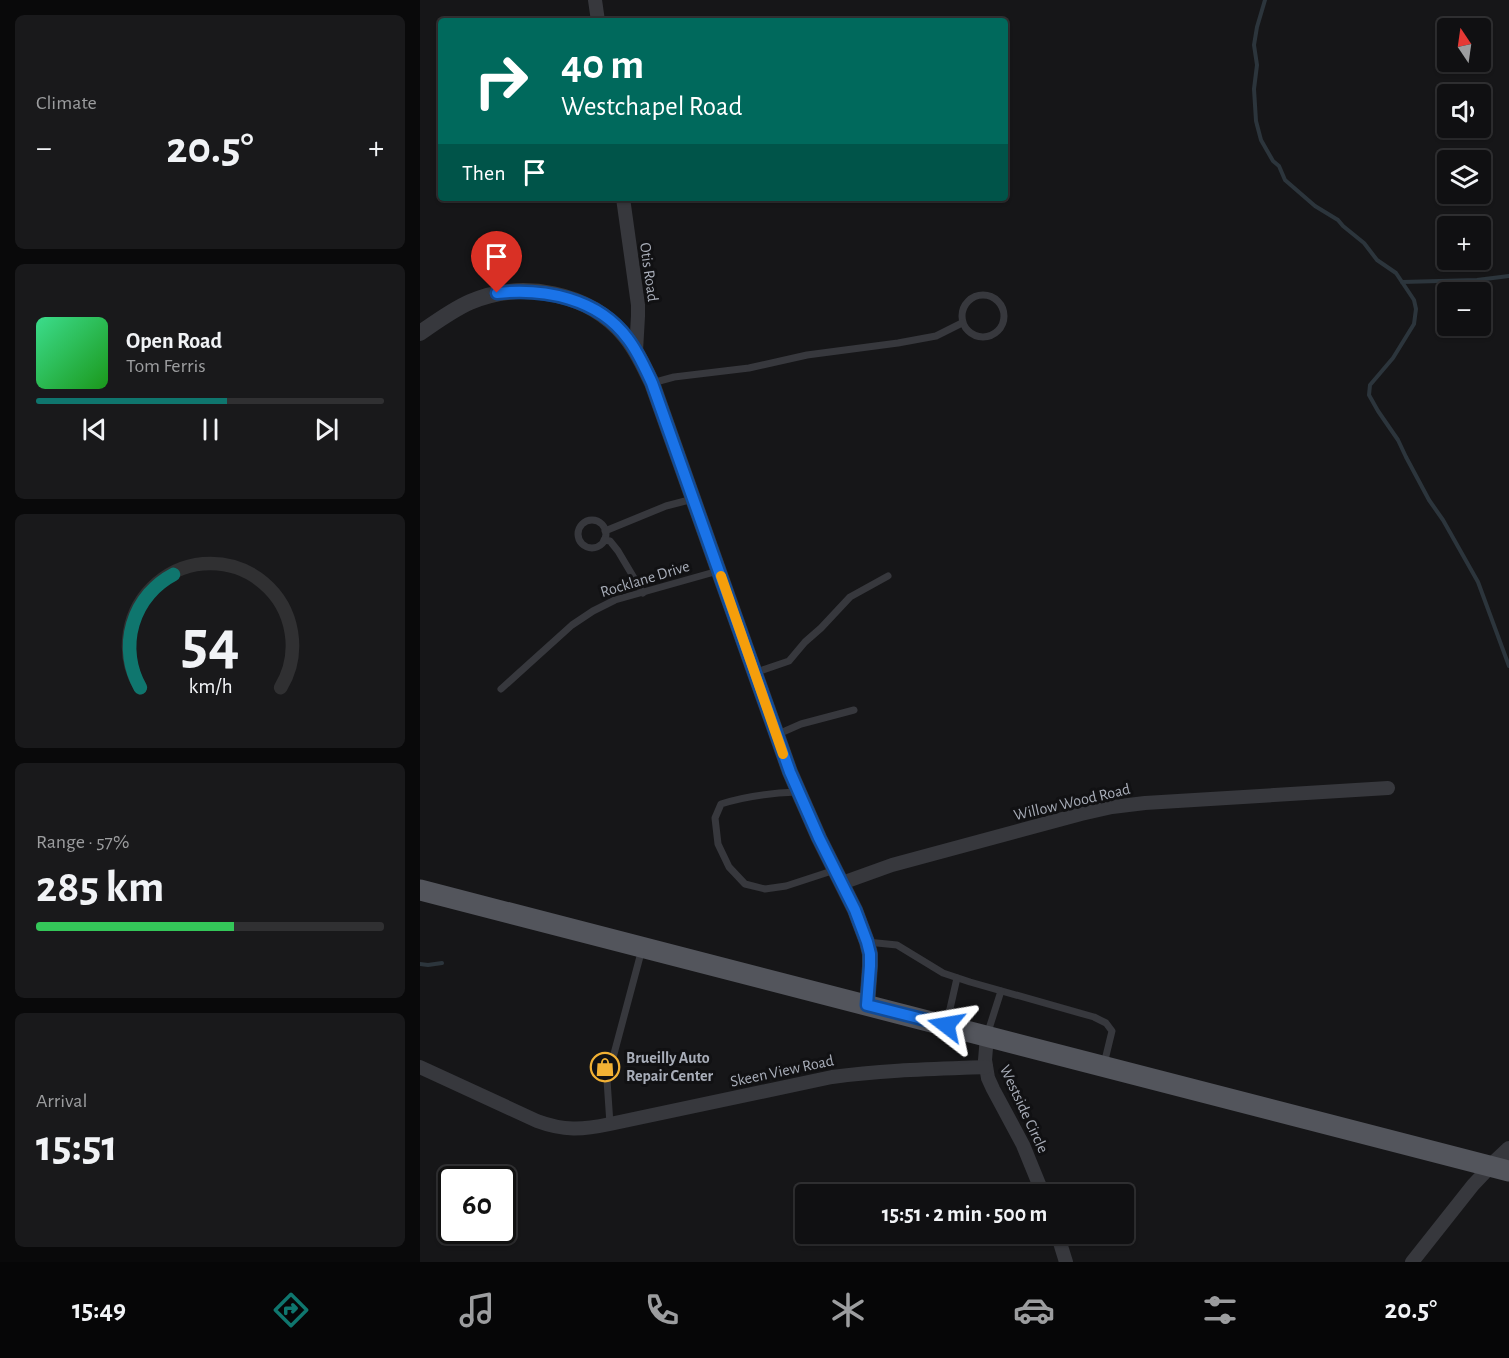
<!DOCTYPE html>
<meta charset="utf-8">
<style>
body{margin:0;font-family:"Alegreya Sans",sans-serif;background:#19191b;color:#f1f3f6;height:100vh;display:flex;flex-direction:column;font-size:22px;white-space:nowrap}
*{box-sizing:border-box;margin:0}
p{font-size:20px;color:#9c9d9f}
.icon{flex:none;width:33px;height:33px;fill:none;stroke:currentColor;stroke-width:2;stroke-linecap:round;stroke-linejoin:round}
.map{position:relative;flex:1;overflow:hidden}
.drawer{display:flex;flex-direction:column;gap:15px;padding:15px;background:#09090a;width:420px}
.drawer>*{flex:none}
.hud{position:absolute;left:18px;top:18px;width:570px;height:183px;border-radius:6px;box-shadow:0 2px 4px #0004,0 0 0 2px #303032;background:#00695c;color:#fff;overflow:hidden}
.needle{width:39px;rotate:347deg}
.tools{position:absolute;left:1017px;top:18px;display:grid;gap:12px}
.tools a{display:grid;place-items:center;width:54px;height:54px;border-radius:6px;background:#101012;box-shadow:0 2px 4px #0004,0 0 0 2px #303032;font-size:30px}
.speed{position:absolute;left:18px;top:1166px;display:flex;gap:12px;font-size:30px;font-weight:700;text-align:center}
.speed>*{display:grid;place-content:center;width:78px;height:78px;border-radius:50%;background:#101012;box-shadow:0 2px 4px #0004,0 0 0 2px #303032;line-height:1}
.speed .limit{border:3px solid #111;border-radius:9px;background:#fff;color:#111}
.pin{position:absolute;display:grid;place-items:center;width:51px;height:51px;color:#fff;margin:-62px -26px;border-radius:50% 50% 50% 0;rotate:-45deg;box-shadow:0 0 6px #0007}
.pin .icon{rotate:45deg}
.me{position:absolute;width:66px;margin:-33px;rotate:284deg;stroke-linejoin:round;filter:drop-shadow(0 0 4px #0008)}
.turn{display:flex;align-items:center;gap:21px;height:126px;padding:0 24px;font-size:27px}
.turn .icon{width:78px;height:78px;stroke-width:2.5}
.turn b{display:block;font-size:42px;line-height:51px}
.then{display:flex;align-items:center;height:57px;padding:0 24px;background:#0003;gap:12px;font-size:22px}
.big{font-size:45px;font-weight:700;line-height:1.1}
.drawer .widget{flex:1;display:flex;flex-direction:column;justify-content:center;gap:9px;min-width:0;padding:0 21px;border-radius:9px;background:#19191b}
.drawer .dial{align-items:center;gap:0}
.dial svg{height:156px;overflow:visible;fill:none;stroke:#303032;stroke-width:7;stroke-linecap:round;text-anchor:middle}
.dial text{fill:#f1f3f6;stroke:none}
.song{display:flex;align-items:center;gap:18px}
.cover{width:72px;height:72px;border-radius:9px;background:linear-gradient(135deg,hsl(150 70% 55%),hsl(120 70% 35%))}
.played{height:6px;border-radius:3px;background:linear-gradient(90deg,#0f766e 55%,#303032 55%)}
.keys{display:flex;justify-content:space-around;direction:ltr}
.heat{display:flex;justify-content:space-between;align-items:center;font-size:33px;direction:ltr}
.charge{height:9px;border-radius:4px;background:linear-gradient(90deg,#34c759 57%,#303032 0)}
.trip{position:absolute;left:375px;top:1184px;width:339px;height:60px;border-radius:6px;background:#101012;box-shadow:0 2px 4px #0004,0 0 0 2px #303032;font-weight:700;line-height:60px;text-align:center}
.tabs{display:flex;height:96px;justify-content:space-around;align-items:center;background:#060607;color:#9c9d9f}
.tabs .icon{width:42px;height:42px}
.tabs .selected{color:#0f766e}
.tabs b{font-size:27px;color:#f1f3f6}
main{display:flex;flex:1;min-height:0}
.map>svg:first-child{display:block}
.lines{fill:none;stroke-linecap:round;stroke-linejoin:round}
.stream{stroke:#2c353c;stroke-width:4}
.service{stroke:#37383d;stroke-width:7}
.minor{stroke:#37383d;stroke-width:14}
.tertiary{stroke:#37383d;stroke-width:16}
.primary{stroke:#53555c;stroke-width:21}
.route-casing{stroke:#114b97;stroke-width:15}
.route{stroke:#1a73e8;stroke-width:10}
.slow{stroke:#f59e0b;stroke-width:10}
.labels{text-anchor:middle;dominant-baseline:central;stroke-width:6;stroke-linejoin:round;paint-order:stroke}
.street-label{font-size:16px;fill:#a8adb8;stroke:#111113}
.poi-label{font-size:16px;font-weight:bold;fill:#a8adb8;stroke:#111113;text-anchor:start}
</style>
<main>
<section class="drawer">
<div class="widget"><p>Climate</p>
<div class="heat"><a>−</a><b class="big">20.5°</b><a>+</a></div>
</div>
<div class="widget">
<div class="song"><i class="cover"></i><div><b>Open Road</b><p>Tom Ferris</p></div></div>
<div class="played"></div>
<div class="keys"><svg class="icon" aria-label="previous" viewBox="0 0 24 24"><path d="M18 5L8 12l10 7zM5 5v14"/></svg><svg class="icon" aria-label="pause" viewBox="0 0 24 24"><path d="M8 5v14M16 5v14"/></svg><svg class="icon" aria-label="next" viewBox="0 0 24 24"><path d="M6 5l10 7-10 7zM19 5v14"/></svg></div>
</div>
<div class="widget dial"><svg viewBox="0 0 100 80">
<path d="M14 69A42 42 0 1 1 86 69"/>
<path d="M14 69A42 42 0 0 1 31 11" stroke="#0f766e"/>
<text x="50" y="56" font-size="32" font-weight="700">54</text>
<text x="50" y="72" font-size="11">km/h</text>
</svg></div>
<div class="widget"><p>Range · 57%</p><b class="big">285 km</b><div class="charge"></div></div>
<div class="widget"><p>Arrival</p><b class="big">15:51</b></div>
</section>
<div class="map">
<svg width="1089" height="1262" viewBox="0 0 1089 1262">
<rect width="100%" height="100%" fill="#161618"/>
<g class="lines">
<g class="stream">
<path d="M845,0L837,27L834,45L837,65L834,89L836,121L841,140L853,161L859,166L865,180L895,206L918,220L923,226L944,243L957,260L976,273L994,300L996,309L994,324L973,358L950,385L949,395L958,411L978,440L986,457L1009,500L1023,520L1058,582L1089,666"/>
<path d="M982,282L1057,280L1089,276"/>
<path d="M0,964L8,965L22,963"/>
</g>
<g class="service">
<circle cx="563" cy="316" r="21"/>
<path d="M232,383L254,377L329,368L387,355L478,343L516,336L542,323"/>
<circle cx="172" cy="534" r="14"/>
<path d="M185,531L246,506L273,499"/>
<path d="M184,540L190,541L198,551L223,593"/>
<path d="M334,673L369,661L385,642L401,628L430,597L468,576"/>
<path d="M81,689L152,625L173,611L195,600L298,571"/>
<path d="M356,735L381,724L434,710"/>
<path d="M377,792C351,793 326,796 301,804L295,818L298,844L309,867L325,884L345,889L366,886L415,870"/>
<path d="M447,942L477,945L523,973L550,982L674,1017L686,1023L692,1031L684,1064"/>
<path d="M527,1022L537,978"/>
<path d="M567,1035L581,991"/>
<path d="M190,1124L187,1080L222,949"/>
</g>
<g class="minor">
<path d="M175,0L178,21"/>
<path d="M203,198L218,305V316L216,351"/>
<path d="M422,883L472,865L661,814L692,807L725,803L968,788"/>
<path d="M567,1036L565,1060L568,1078L573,1089L603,1145L623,1194"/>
<path d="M0,1067L117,1121C144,1131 162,1130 190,1124L412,1077C463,1070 514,1069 566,1067"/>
<path d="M637,1233L646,1262"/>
<path d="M992,1262L1053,1185L1071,1166"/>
</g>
<g class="tertiary">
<path d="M0,333C16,322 32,310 50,302C102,280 169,292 205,336C217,350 224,367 232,383L370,772L399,838L435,910L447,942L450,954V966L447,1005"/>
<path d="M1071,1166L1089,1149"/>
</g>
<path class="primary" d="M0,890L1089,1171"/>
</g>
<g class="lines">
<g class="route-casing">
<path id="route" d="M77,293C124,288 178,298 208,339C218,352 225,368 232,383L370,772L399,838L435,910L447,942L450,954V966L447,1005L526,1025"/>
</g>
<use href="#route" class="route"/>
<path class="slow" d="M301,576L363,754"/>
</g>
<defs>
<g id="shop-ring" transform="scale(1.5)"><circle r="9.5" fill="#111113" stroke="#f2b134" stroke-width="1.5"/><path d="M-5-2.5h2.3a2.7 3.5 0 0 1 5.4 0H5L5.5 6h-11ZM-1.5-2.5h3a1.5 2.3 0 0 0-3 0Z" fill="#f2b134"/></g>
</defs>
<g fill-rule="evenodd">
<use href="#shop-ring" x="185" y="1067"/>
</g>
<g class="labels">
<g class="street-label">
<text transform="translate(229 272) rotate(82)">Otis Road</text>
<text transform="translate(225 579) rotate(-17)">Rocklane Drive</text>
<text transform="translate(652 802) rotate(-13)">Willow Wood Road</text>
<text transform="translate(362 1071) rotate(-12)">Skeen View Road</text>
<text transform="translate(604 1109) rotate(65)">Westside Circle</text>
</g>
<g class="poi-label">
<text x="206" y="1058">Brueilly Auto<tspan x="206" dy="18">Repair Center</tspan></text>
</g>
</g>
</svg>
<div class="tools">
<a><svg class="needle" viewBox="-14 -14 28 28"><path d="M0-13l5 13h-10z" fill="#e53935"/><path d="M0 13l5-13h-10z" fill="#9c9d9f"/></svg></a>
<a><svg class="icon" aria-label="sound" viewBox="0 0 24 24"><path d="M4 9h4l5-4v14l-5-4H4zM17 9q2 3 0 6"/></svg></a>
<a><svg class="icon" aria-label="layers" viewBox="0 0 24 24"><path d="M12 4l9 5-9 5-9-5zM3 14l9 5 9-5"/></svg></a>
<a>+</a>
<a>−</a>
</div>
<div class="speed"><div class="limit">60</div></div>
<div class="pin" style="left:77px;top:293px;background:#d93025"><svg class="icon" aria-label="arrive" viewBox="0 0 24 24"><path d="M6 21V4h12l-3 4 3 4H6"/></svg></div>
<svg class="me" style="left:526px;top:1025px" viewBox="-20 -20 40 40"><path d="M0-17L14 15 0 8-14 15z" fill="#1a73e8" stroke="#fff" stroke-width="4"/></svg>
<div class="trip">15:51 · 2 min · 500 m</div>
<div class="hud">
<div class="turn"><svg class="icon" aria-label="right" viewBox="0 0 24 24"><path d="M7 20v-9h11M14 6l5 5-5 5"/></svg><div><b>40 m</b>Westchapel Road</div></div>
<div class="then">Then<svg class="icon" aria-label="arrive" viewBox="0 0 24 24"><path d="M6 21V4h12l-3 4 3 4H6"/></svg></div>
</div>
</div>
</main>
<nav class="tabs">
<b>15:49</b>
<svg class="icon selected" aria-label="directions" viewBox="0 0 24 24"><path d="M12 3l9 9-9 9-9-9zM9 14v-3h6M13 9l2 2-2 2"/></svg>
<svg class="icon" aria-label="music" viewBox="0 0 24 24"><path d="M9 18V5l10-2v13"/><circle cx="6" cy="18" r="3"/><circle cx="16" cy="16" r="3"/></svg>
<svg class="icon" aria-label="phone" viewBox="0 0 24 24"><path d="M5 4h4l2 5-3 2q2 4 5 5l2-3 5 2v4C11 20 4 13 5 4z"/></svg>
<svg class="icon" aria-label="climate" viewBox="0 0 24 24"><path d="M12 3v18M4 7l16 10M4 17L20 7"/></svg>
<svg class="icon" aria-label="car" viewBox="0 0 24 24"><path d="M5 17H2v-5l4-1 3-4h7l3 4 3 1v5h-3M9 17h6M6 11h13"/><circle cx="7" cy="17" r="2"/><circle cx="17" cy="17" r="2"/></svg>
<svg class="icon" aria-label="filters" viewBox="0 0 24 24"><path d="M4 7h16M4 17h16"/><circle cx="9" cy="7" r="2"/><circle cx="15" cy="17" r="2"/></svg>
<b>20.5°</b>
</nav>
